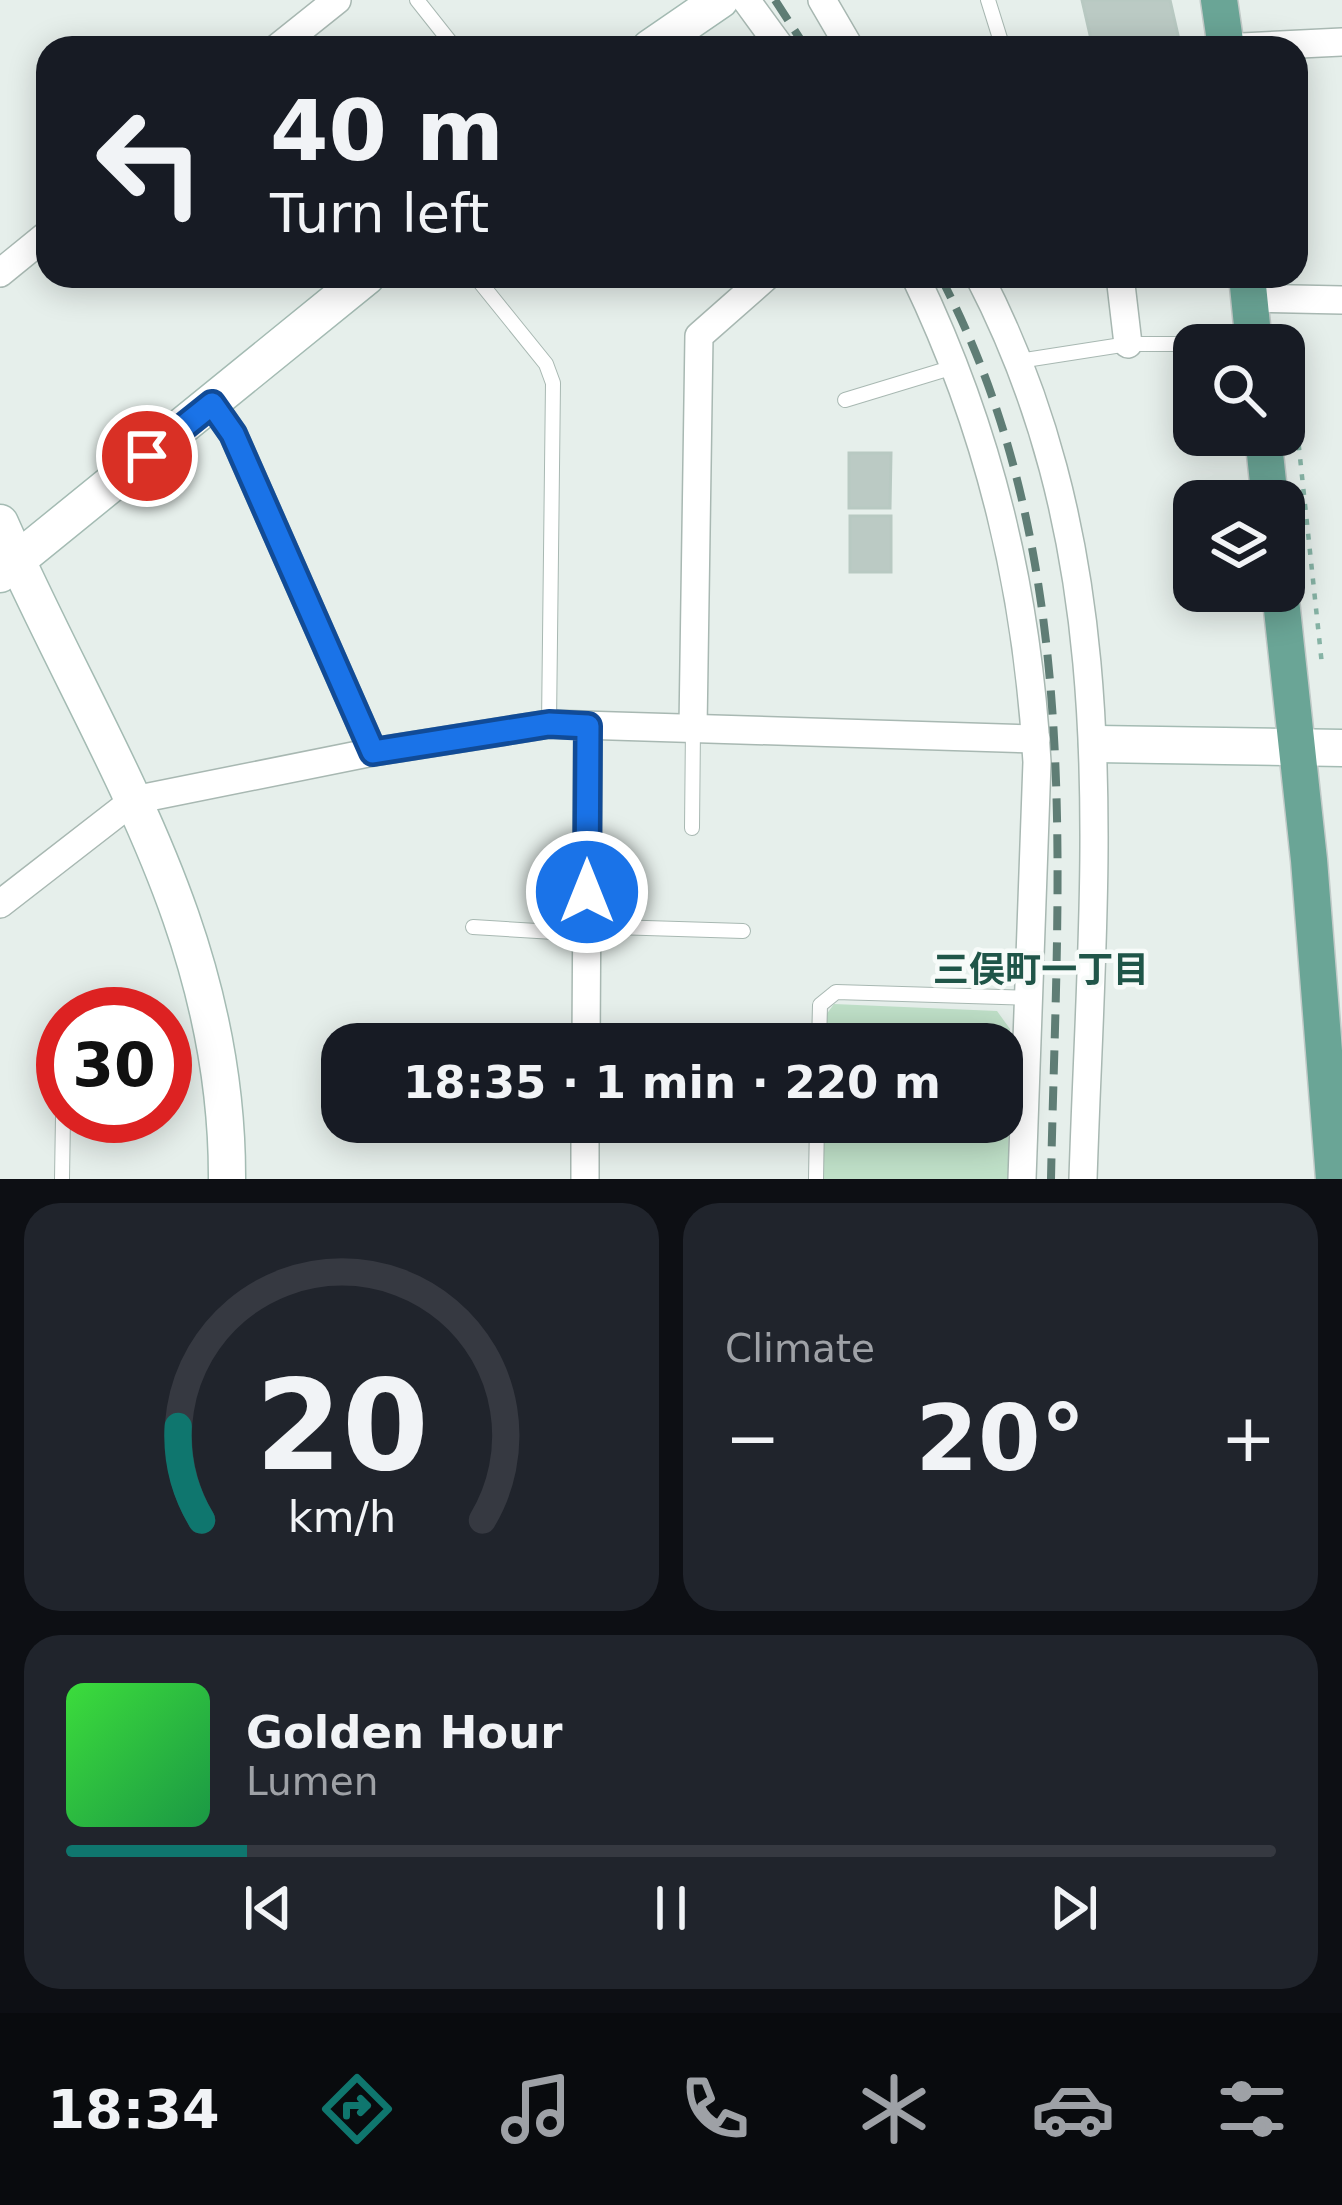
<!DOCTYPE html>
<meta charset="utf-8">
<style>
body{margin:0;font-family:"DejaVu Sans","Noto Sans JP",sans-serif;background:#20242c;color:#f1f3f6;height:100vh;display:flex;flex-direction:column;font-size:45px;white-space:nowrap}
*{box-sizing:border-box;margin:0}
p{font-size:39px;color:#9ea1a6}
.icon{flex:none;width:66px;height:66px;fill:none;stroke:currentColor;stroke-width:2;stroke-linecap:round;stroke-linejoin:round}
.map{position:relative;height:1179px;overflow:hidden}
.side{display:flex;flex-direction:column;gap:24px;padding:24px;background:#0d0f14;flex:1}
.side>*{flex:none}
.hud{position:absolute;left:36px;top:36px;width:1272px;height:252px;border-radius:36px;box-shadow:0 6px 30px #0003;background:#171b24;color:#f1f3f6;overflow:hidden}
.fabs{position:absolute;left:1173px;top:324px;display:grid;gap:24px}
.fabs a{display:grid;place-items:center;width:132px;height:132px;border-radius:24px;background:#171b24;box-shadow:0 6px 30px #0003;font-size:60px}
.speed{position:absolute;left:36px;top:987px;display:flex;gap:24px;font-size:60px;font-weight:700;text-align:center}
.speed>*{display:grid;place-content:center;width:156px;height:156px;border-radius:50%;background:#171b24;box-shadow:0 6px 30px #0003;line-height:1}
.speed .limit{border:18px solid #d22;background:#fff;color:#111}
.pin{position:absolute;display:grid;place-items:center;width:102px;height:102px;color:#fff;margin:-51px;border:6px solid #fff;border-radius:50%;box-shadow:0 3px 12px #0007}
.me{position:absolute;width:132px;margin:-66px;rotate:0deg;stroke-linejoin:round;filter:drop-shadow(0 0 9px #0008)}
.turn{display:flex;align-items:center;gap:42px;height:252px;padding:0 36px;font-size:54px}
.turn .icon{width:156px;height:156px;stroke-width:2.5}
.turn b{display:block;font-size:84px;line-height:102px}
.big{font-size:90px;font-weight:700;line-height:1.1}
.side .tile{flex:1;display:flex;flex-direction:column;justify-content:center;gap:18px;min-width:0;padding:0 42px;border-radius:36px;background:#20242c}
.side .dial{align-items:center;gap:0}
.dial svg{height:312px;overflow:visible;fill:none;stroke:#363941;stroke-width:7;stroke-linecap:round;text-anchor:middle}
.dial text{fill:#f1f3f6;stroke:none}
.song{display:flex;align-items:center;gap:36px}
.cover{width:144px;height:144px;border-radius:18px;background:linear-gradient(135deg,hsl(120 70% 55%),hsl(140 70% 35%))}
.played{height:12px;border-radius:6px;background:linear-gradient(90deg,#0f766e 15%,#363941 15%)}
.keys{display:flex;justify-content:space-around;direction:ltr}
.heat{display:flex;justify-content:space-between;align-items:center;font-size:66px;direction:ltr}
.side .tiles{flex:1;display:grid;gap:24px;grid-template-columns:1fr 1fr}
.tile:last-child{grid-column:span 2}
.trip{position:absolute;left:321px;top:1023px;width:702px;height:120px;border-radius:36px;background:#171b24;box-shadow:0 6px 30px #0003;font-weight:700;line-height:120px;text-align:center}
.tabs{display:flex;height:192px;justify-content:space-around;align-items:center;background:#090b0e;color:#9ea1a6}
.tabs .icon{width:84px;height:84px}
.tabs .on{color:#0f766e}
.tabs b{font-size:54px;color:#f1f3f6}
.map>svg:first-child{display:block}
.green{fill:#bfe0c8}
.building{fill:#bbcac4;stroke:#b8c9c2;stroke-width:3}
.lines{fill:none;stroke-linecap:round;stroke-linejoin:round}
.lane-casing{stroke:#a8b8b2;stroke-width:16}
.street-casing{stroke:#a8b8b2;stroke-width:30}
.secondary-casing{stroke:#a4bbb3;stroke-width:39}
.primary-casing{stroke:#c2cac8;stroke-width:39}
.path{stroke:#86b3a5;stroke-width:4.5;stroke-dasharray:6 9;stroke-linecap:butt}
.lane{stroke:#fff;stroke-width:14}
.street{stroke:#fff;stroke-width:27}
.secondary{stroke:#fff;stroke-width:36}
.primary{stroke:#6aa596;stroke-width:36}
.rail{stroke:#5f7d75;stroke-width:8;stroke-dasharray:24 12;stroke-linecap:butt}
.route-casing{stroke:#114b97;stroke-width:30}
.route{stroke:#1a73e8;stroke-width:21}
.labels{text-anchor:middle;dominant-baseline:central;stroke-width:9;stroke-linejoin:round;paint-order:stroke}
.neighbourhood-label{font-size:36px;font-weight:bold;fill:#1f5548;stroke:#f7fbf9}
</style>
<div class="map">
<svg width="1342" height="1179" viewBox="0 0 1342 1179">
<rect width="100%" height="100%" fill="#e6efeb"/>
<path class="green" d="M834,1004L997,1011L1010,1029L1008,1179H823L824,1122H1002V1044H825L826,1015Z"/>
<g class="building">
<path d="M1082,0H1170L1180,44L1093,48Z"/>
<path d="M849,453H891L890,508H849Z"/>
<rect x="850" y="516" width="41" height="56"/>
</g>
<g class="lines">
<g class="lane-casing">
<g id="lane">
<path d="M417,0L455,48"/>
<path d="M988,0L1003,48"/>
<path d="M475,276L546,364L553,383L549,724"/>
<path d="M1019,361L1128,344H1254"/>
<path d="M845,400L957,366"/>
<path d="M692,828L693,728"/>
<path d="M473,927L587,934L614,927L743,931"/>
<path d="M819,1044L820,1005L836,992L1031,998"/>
<path d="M62,1179L63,1116"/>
<path d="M816,1179L817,1122"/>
</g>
</g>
<g class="street-casing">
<g id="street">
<path d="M746,0L781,48"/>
<path d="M822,0L850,48"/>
<path d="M277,48L337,0"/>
<path d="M1221,48L1342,42"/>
<path d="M0,273L48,234"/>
<path d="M915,276C990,432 1027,590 1037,762L1022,1179"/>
<path d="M979,276C1129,565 1093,866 1083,1179"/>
<path d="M1120,276L1128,344"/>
<path d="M1250,298L1342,300"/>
<path d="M212,404L233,434L373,752"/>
<path d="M693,728L699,336L767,276"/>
<path d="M0,904L134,800L373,752L549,724L1036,739"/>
<path d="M586,1044L588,726"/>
<path d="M585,1179V1122"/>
</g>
</g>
<g class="secondary-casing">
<g id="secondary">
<path d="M650,48L720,0"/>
<path d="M0,523C98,746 228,925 227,1179"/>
<path d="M0,574L367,276"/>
<path d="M1097,744L1342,748"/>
</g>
</g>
<g class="primary-casing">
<g id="primary">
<path d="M1219,0L1226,48"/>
<path d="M1247,276L1254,345"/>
<path d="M1263,435L1270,501"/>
<path d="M1280,591L1309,860L1334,1179"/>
</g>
</g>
<path class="path" d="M1286,325L1322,665"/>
<use href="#lane" class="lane"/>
<use href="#street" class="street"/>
<use href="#secondary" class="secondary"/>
<use href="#primary" class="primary"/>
<g class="rail">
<path d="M775,0L806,48"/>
<path d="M940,276C1087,556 1057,875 1051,1179"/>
</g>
</g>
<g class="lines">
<g class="route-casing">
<path id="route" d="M147,456L212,404L233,434L373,752L549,724L588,726L587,892"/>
</g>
<use href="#route" class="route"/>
</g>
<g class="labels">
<g class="neighbourhood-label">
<text x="1041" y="969">三俣町一丁目</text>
</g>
</g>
</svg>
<div class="fabs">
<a><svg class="icon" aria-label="search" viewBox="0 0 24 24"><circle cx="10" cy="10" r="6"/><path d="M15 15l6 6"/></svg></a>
<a><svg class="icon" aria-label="layers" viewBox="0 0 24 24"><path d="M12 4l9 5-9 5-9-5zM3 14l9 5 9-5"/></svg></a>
</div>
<div class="speed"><div class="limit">30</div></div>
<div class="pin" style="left:147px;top:456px;background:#d93025"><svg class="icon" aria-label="arrive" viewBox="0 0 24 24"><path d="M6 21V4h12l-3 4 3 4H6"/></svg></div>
<svg class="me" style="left:587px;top:892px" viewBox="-20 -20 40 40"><circle r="17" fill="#1a73e8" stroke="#fff" stroke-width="3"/><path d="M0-11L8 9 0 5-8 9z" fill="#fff"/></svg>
<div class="trip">18:35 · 1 min · 220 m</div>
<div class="hud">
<div class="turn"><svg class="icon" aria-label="left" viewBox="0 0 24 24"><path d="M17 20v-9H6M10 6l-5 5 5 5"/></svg><div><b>40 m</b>Turn left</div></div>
</div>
</div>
<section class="side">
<div class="tiles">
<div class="tile dial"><svg viewBox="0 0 100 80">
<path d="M14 69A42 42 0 1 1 86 69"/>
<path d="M14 69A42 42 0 0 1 8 45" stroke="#0f766e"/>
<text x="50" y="56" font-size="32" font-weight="700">20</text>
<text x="50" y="72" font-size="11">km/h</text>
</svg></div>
<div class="tile"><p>Climate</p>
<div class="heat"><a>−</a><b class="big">20°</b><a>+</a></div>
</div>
<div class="tile">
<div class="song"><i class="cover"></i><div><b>Golden Hour</b><p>Lumen</p></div></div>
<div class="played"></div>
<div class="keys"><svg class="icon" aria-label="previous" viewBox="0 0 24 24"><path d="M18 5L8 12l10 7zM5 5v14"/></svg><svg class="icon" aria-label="pause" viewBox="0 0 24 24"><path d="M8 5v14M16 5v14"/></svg><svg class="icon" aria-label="next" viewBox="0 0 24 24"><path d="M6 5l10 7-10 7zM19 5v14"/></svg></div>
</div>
</div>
</section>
<nav class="tabs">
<b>18:34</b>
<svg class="icon on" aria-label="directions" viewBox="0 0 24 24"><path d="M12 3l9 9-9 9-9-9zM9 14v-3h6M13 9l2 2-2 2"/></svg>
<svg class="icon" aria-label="music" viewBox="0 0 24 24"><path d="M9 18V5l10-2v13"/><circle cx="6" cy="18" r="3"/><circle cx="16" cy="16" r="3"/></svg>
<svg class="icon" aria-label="phone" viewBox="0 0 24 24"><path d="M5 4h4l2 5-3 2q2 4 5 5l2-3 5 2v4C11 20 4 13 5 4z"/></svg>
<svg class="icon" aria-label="climate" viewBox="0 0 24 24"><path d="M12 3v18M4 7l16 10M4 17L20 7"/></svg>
<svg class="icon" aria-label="car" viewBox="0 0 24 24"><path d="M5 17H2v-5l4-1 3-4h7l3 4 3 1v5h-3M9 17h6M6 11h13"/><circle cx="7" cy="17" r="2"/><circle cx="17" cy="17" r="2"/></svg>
<svg class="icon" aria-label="filters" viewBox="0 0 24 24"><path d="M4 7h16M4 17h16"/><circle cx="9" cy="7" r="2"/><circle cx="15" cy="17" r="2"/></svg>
</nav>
